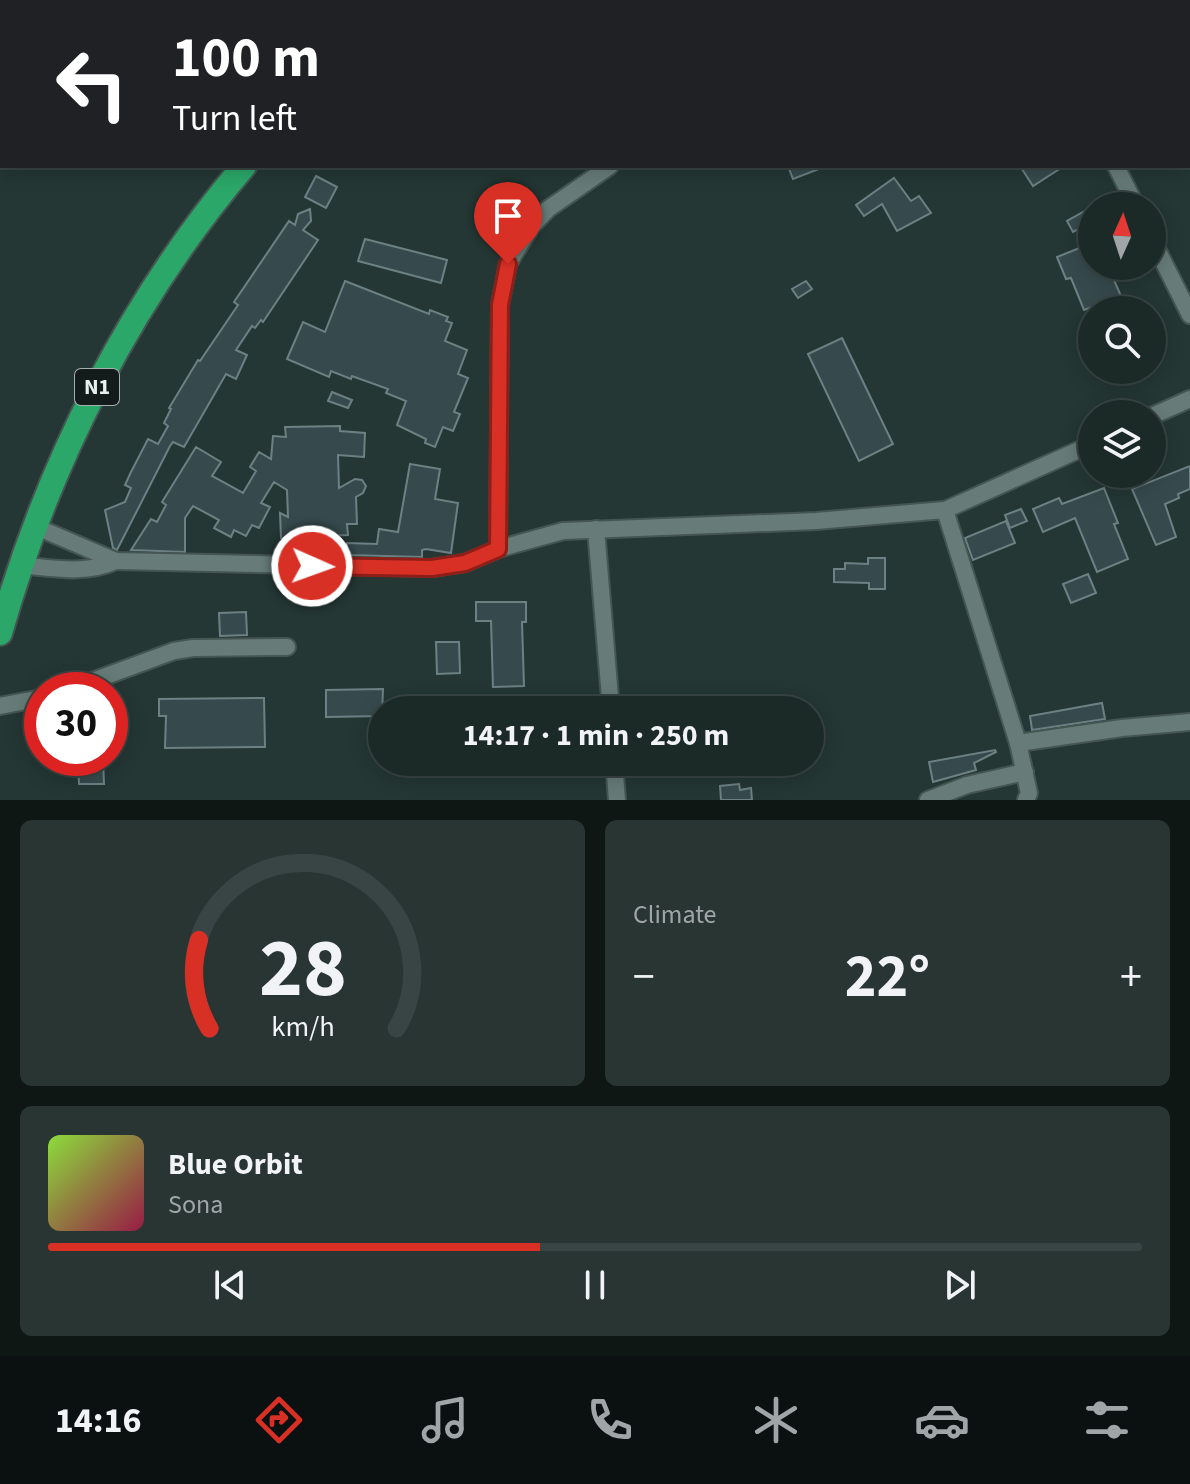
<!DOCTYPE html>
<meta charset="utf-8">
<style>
body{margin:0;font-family:"Source Sans 3",sans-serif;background:#283533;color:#f1f3f6;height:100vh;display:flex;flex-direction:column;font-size:30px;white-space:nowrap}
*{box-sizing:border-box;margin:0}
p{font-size:26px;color:#a0a6a7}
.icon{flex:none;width:44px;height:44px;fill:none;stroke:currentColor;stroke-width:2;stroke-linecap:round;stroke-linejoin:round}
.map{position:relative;height:800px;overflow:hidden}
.side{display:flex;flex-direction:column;gap:20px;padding:20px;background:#0f1715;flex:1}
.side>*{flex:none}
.banner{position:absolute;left:0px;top:0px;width:1190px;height:168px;box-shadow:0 4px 20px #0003,0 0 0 2px #394544;background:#202124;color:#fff;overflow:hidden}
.needle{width:52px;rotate:3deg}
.controls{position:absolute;left:1078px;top:192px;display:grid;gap:16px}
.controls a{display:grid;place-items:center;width:88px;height:88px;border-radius:50%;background:#1b2927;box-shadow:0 4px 20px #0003,0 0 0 2px #394544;font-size:40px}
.speed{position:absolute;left:24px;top:672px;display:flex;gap:16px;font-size:40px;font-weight:700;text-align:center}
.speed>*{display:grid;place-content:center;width:104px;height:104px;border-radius:50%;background:#1b2927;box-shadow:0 4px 20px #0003,0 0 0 2px #394544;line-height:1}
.speed .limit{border:12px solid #d22;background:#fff;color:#111}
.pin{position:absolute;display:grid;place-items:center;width:68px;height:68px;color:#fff;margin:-82px -34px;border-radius:50% 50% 50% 0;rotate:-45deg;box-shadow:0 0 8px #0007}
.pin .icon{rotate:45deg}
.me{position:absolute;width:88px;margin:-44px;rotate:92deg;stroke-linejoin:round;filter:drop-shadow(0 0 6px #0008)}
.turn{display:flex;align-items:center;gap:28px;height:168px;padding:0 40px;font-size:36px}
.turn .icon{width:104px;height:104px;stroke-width:2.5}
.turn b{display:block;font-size:56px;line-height:68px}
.big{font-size:60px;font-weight:700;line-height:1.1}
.side .card{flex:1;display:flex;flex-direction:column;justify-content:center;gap:12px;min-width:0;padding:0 28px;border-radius:12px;background:#283533}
.side .dial{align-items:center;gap:0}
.dial svg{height:208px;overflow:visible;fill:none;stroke:#394544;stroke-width:7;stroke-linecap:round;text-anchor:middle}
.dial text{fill:#f1f3f6;stroke:none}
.song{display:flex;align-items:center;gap:24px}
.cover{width:96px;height:96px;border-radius:12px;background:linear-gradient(135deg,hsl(90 70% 55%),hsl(340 70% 35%))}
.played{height:8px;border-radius:4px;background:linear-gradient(90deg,#d93025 45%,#394544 45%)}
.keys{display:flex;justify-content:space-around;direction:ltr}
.heat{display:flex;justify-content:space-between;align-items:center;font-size:44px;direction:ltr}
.side .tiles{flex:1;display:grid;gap:20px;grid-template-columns:1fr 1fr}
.card:last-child{grid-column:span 2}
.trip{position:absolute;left:368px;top:696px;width:456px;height:80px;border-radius:40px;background:#1b2927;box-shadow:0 4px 20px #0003,0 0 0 2px #394544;font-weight:700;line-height:80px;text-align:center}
.tab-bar{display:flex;height:128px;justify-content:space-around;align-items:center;background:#0b1010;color:#a0a6a7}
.tab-bar .icon{width:56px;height:56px}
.tab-bar .on{color:#d93025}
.tab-bar b{font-size:36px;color:#f1f3f6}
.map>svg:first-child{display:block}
.building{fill:#364a4d;stroke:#6c8184;stroke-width:2}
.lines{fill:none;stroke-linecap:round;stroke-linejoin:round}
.minor-casing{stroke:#445552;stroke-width:20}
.highway-casing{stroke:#445552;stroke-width:28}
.minor{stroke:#677c78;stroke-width:16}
.highway{stroke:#2ba869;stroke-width:24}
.route-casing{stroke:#8d1f18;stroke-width:20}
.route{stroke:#d93025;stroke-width:14}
.labels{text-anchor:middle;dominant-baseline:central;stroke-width:8;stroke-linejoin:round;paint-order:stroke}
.shield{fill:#141c1b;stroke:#a6b1af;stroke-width:2}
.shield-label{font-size:22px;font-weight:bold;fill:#e5f1ef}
</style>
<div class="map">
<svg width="1190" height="800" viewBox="0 0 1190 800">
<rect width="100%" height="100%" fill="#243734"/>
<g class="building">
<path d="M788,166H824V167L793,179Z"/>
<path d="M1020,166H1064L1033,186Z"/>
<path d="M316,176L337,187L326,208L305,197Z"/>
<path d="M894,178L911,201L919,196L931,213L897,231L882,204L864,216L856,205Z"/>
<path d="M1092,207V222L1073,232L1067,221Z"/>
<path d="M310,209L311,221L303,230L318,240L263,322L261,320L255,328L252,326L236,350L247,355L236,379L226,374L184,447L173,442L170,446L117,550L113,548L105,510L125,502L131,488L125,485L130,474L148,439L158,444L168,426L164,423L171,409L169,408L198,360L200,361L238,305L234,302L289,221L295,225L298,214Z"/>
<path d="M365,239L447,260L441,283L358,261Z"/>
<path d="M1092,243V266H1108L1127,310H1102L1100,304L1084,310L1071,278L1066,279L1057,257Z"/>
<path d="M345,281L429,314L430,310L448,317L446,321L452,323L445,341L467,350L458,374L468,378L454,412L460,414L453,431L443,427L435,447L425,443L426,439L397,425L406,401L386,393L388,389L352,376L351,379L331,371L329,377L287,359L303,322L325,332Z"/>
<path d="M806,281L812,289L798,298L792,289Z"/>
<path d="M842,338L893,444L859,461L808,354Z"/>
<path d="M332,392L352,400L348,408L328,401Z"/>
<path d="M340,426V431L365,433L364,457L338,455L339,488L355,479L362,480L366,486L363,493L356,497L357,524H347L348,535L281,538L280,513L288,517L287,490L274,482L261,503L270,507L259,528L252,525L246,536L234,530L231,537L214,528L219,520L193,506L185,518V552L131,550L151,519L157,522L166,505L162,502L196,447L221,462L212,476L243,493L256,471L250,467L259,452L271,459L273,436L286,437L285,427Z"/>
<path d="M410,464L440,469L435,499L458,503L451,553L426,549L422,550V557L347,555V543L377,544L379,529L398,532Z"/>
<path d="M1190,466V489L1178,494L1179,498L1165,504L1176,537L1156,545L1132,489Z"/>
<path d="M1104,488L1118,523L1114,524L1128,559L1097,572L1075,518L1043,532L1033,509L1059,498L1062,504Z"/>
<path d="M1021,509L1027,521L1010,528L1005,515Z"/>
<path d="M1006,521L1015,543L973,560L965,538Z"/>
<path d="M868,558H885V589H869V583L834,582V569H845V563L868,564Z"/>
<path d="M1088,574L1096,593L1071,603L1063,584Z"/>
<path d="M476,602H526V622H522L524,686L493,687L491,621H476Z"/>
<path d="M246,612L247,635L220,636L219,613Z"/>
<path d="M436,642H459L460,673L437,674Z"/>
<path d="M383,689L382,716L326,717V690Z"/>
<path d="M264,698L265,747L165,748L166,716H159V699Z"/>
<path d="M1102,703L1105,719L1032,730L1030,716Z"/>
<path d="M995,750L996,752L974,763L976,770L933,782L929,762Z"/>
<path d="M78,758H103L104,784H79Z"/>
<path d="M739,784L740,790L751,788L752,800H721L720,786Z"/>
</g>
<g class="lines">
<g class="minor-casing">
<g id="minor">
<path d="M1021,0L1022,2"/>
<path d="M856,2L859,0"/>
<path d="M1116,166L1136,206"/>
<path d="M1152,239L1190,315"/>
<path d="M1152,416L1190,399"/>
<path d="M945,510L1018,743L1029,793L1026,800"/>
<path d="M34,526L116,561L432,568L465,563L498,549L563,531L816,521L945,510L1092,444"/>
<path d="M596,529L611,710"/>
<path d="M498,549L500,305L508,264L531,227L548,209L610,166"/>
<path d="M19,565C52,568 85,575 116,561"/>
<path d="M68,690L174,651L193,648L287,647"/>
<path d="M0,706L42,698"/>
<path d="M1018,743L1122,728L1190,722"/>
<path d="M614,762L617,800"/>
<path d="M928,800L967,785L1025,772"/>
</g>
</g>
<g class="highway-casing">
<g id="highway">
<path d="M403,2L405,0"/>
<path d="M0,633C48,464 130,300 244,166"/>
</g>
</g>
<use href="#minor" class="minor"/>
<use href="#highway" class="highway"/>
</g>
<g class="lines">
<g class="route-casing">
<path id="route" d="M312,566L432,568L465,563L498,549L500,305L508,264"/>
</g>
<use href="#route" class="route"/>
</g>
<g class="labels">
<rect class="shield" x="75" y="369" width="44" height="36" rx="6"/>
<g class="shield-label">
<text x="97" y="387">N1</text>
</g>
</g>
</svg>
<div class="controls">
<a><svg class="needle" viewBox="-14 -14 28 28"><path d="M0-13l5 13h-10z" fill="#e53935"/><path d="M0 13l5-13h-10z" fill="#a0a6a7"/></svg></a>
<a><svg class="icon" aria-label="search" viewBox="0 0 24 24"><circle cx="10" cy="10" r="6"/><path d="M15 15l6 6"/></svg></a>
<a><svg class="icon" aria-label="layers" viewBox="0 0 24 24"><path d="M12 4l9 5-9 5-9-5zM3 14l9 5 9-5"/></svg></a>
</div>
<div class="speed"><div class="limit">30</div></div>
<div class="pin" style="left:508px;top:264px;background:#d93025"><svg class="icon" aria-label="arrive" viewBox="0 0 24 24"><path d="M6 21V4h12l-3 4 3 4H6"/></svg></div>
<svg class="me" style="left:312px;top:566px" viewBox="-20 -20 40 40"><circle r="17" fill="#d93025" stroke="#fff" stroke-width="3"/><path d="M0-11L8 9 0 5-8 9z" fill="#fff"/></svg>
<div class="trip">14:17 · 1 min · 250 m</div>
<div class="banner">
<div class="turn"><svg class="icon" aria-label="left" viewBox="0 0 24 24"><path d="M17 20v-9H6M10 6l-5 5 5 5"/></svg><div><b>100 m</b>Turn left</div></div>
</div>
</div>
<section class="side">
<div class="tiles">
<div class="card dial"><svg viewBox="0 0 100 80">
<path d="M14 69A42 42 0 1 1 86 69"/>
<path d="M14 69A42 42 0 0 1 10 35" stroke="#d93025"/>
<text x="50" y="56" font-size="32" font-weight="700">28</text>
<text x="50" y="72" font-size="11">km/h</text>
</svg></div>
<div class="card"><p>Climate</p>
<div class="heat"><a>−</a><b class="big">22°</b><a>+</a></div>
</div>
<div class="card">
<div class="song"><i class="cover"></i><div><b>Blue Orbit</b><p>Sona</p></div></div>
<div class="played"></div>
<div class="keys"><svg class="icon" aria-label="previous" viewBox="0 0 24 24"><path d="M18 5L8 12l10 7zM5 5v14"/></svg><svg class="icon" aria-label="pause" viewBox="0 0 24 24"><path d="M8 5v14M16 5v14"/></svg><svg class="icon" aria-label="next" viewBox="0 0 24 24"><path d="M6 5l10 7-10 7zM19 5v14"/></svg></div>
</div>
</div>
</section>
<nav class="tab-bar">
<b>14:16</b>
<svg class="icon on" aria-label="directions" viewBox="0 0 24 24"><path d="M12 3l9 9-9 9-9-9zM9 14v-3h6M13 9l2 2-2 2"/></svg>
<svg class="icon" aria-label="music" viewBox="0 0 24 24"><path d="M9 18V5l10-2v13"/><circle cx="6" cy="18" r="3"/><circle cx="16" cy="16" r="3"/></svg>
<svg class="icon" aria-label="phone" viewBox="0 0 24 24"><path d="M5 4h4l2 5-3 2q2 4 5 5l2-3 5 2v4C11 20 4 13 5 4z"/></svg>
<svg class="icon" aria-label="climate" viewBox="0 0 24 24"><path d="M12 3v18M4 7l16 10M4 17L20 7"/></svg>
<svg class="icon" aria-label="car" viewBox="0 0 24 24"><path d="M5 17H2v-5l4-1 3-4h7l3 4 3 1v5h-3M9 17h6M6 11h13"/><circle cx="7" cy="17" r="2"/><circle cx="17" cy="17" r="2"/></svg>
<svg class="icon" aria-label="filters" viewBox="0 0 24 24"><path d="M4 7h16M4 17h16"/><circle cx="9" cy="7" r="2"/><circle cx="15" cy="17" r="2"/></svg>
</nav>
